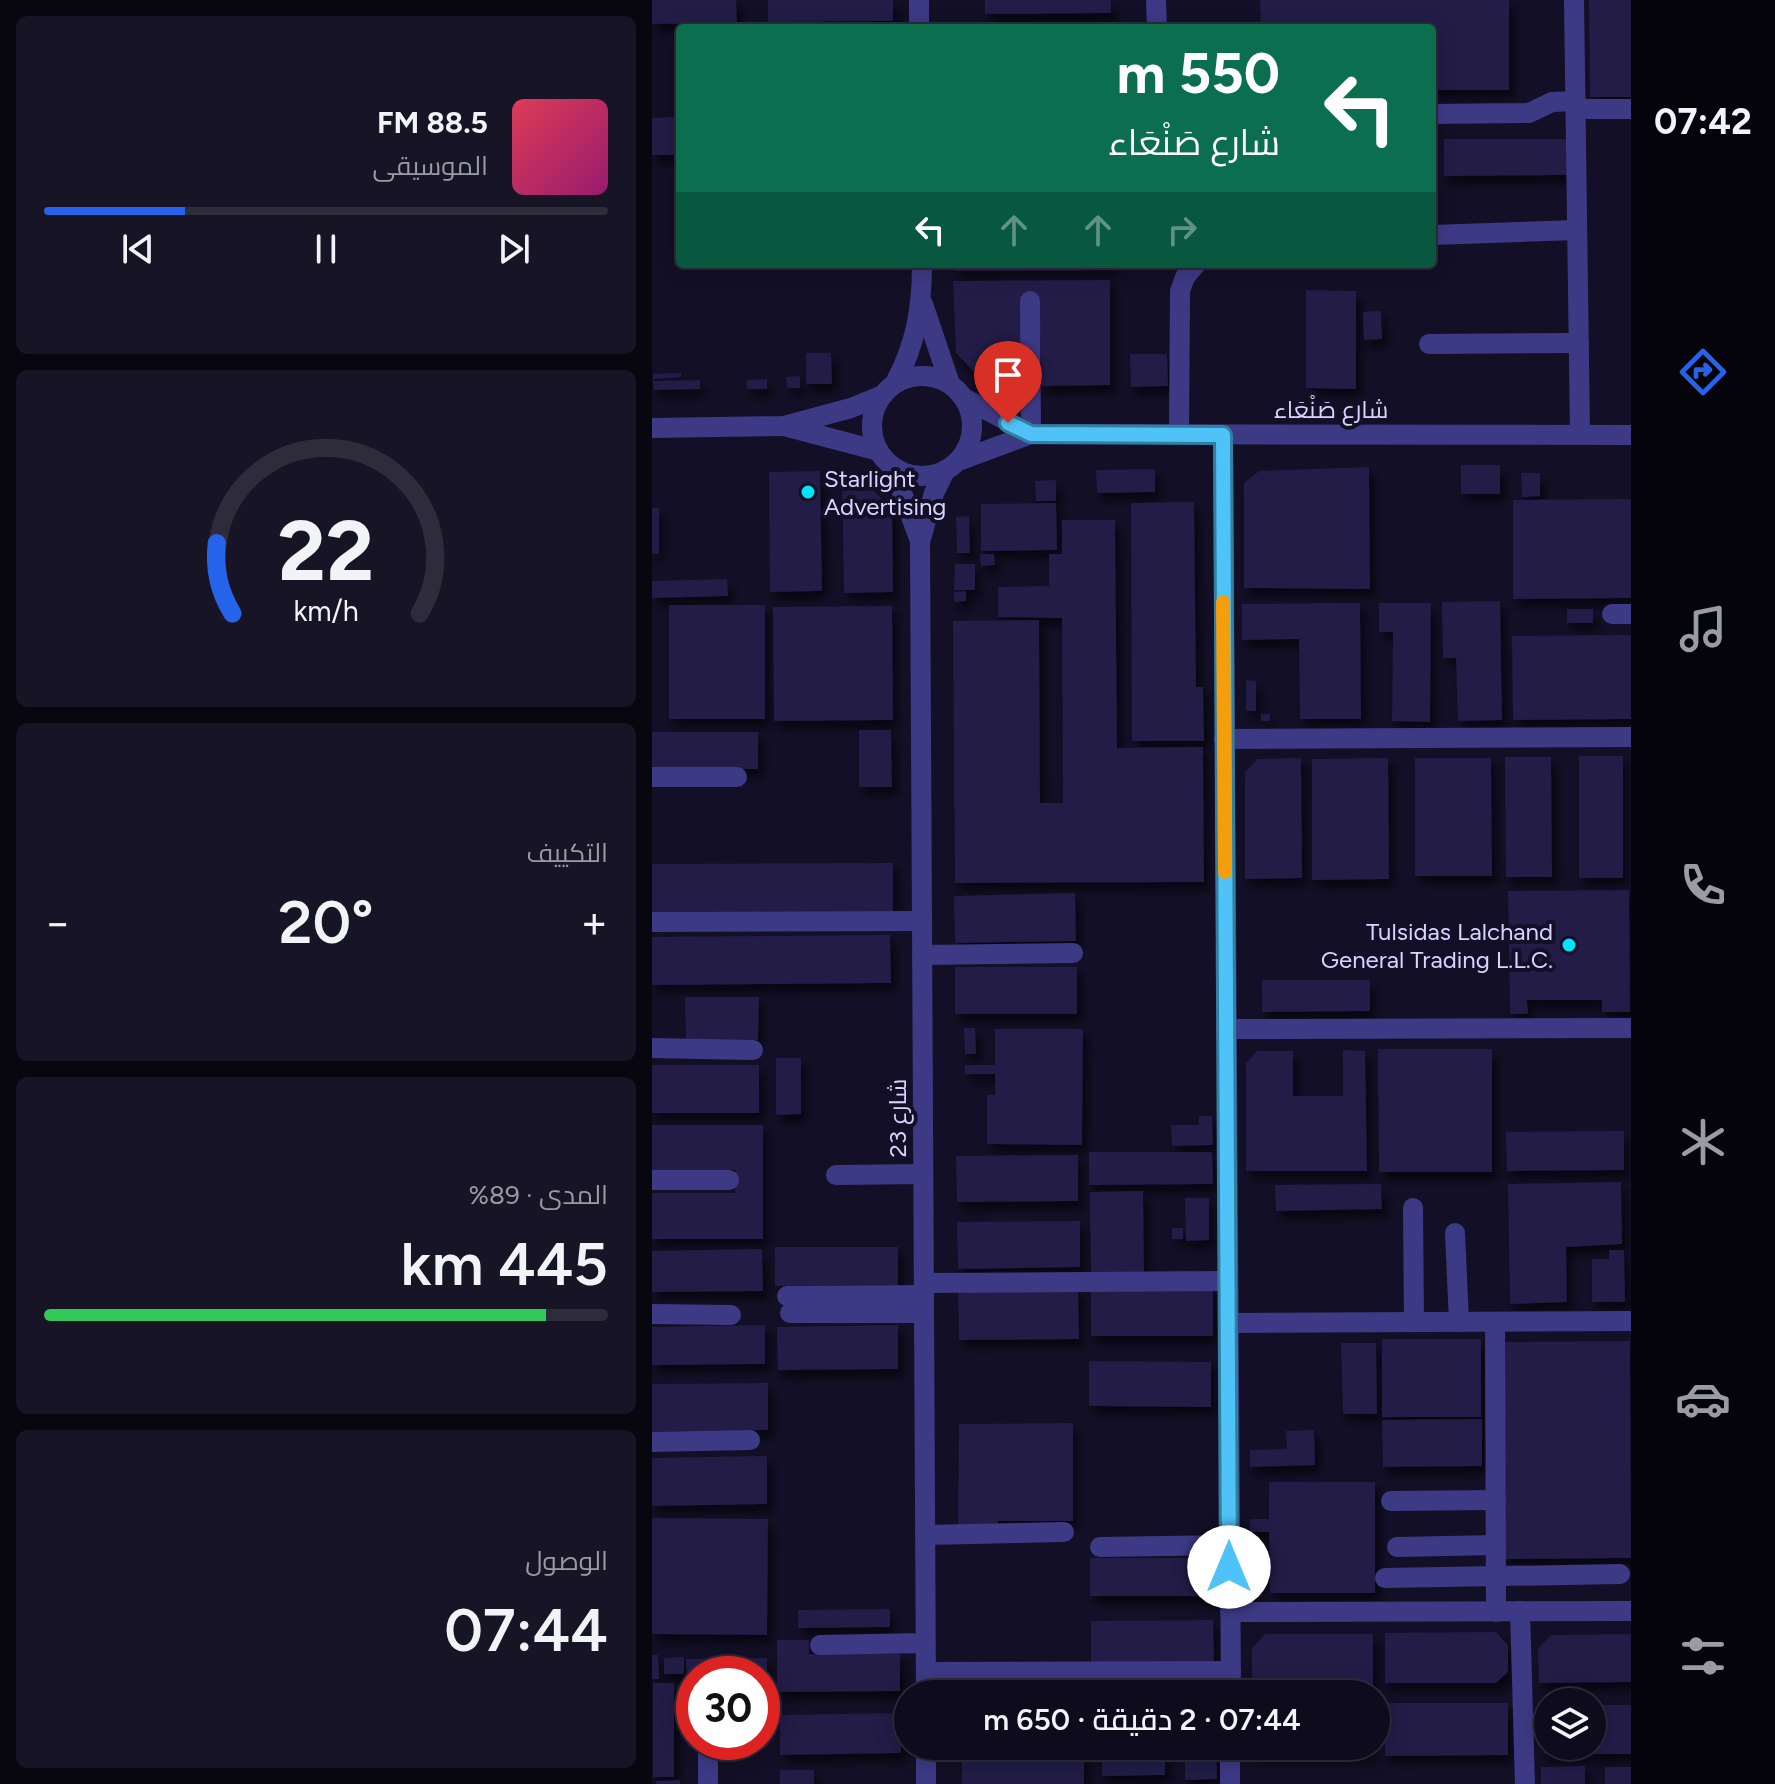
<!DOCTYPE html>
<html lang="ar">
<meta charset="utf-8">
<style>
body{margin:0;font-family:Figtree,Cairo,sans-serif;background:#171425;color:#f1f3f6;direction:rtl;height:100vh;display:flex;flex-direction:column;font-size:30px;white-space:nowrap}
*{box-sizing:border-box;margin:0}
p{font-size:26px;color:#9b9ba3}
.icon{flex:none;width:44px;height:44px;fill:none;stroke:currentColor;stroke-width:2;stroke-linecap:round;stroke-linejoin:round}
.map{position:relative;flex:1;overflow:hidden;direction:ltr}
.panel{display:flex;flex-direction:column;gap:16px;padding:16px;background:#08060f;width:652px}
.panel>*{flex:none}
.banner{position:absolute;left:24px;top:24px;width:760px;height:244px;border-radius:8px;box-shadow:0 4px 20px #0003,0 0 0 2px #2e2b3b;direction:rtl;background:#0b6e4f;color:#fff;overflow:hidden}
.tools{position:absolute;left:882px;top:1688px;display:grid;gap:16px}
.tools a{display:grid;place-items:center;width:72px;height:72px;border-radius:50%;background:#0e0b1c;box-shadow:0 4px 20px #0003,0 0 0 2px #2e2b3b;font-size:40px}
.speed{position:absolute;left:24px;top:1656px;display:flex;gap:16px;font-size:40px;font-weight:700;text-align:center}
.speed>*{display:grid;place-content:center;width:104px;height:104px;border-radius:50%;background:#0e0b1c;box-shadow:0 4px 20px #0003,0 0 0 2px #2e2b3b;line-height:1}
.speed .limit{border:12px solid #d22;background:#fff;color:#111}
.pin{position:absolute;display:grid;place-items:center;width:68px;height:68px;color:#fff;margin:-82px -34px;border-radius:50% 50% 50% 0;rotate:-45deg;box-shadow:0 0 8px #0007}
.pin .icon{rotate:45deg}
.me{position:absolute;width:88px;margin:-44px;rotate:0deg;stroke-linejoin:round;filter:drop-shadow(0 0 6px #0008)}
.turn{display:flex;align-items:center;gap:28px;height:168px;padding:0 24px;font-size:36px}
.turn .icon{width:104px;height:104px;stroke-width:2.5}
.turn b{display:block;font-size:56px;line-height:68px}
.lanes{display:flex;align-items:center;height:76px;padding:0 24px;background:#0003;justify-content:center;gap:40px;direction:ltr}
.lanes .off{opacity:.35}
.big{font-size:60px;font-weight:600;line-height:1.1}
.panel .tile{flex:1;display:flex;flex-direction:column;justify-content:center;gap:12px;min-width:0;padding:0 28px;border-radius:12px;background:#171425}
.panel .dial{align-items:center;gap:0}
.dial svg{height:208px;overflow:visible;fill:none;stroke:#2e2b3b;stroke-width:7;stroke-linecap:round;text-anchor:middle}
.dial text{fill:#f1f3f6;stroke:none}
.song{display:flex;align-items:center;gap:24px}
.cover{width:96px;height:96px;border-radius:12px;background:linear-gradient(135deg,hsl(350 70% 55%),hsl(320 70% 35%))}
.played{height:8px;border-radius:4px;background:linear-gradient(90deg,#2563eb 25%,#2e2b3b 25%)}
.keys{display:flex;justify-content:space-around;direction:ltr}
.heat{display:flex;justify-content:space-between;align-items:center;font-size:44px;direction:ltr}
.charge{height:12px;border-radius:6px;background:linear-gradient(90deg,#34c759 89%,#2e2b3b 0)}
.trip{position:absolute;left:242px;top:1680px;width:496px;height:80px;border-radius:40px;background:#0e0b1c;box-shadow:0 4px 20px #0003,0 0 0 2px #2e2b3b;font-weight:600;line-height:80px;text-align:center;direction:rtl}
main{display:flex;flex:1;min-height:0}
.tabs{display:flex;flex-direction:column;width:144px;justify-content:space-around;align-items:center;background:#06040b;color:#9b9ba3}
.tabs .icon{width:56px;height:56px}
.tabs .selected{color:#2563eb}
.tabs b{font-size:36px;color:#f1f3f6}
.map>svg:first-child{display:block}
.building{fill:#241b47;filter:url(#shadow)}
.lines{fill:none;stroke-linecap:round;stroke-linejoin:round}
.minor{stroke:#3d3a85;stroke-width:20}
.route-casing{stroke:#337fa1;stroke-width:20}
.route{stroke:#4fc3f7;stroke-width:14}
.slow{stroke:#f59e0b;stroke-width:14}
.poi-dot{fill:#00e5ff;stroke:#130f26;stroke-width:3}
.labels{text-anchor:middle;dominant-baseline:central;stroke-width:8;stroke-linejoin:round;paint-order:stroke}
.street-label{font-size:24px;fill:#d9d4ff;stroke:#130f26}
.poi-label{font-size:24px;fill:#d9d4ff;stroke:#130f26;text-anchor:start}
</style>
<main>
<nav class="tabs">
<b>07:42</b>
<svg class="icon selected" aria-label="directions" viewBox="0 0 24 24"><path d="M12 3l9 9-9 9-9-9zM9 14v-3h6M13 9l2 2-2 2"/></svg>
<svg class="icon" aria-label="music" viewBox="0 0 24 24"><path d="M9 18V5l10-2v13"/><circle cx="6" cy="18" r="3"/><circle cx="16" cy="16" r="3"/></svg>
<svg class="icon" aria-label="phone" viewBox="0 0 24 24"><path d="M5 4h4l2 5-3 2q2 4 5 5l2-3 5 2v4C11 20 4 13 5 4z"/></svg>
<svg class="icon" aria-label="climate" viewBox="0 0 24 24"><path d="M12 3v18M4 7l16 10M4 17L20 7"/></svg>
<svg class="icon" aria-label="car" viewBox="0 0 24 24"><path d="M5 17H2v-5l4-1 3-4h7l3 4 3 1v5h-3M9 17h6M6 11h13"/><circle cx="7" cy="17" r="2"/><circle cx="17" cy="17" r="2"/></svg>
<svg class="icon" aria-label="filters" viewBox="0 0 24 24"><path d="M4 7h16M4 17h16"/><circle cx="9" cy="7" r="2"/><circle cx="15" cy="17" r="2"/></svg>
</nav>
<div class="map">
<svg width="979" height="1784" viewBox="0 0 979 1784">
<defs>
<filter id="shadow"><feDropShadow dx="5" dy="8" stdDeviation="4" flood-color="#0009"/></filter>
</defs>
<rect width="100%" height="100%" fill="#130f26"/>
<g class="building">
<path d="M0,0H84L85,23L0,24Z"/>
<path d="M116,0H241V21L116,22Z"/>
<path d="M333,0H459V13L333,14Z"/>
<path d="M608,0H857V90H780V28H609Z"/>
<path d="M937,0H979V97H938Z"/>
<path d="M458,24V28H300V25Z"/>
<path d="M28,117V155H0V118Z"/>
<path d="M792,139H916V175L792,176Z"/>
<path d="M303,264H461V270L303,271Z"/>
<path d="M458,280V385L390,386L387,299L372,389L337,388L304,353L301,281Z"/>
<path d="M654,290L704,291V389L654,388Z"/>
<path d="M729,311L730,339L712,340L711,312Z"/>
<path d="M154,353H179L180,384H154Z"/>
<path d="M478,354H515L516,386L479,387Z"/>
<path d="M29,373V377L1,379V374Z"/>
<path d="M148,376V388H135L134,377Z"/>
<path d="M115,379V389H95V380Z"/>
<path d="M48,380V389L2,390L1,381Z"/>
<rect x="809" y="465" width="39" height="29"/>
<path d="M717,467L718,589L592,588V483L607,471Z"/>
<path d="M503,469V492L445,493L444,470Z"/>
<path d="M168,471L170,591L118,592L117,472Z"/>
<path d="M190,473H206L240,510L241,592L192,593Z"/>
<path d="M869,473H888V496L870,497Z"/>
<path d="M404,480V501H384L383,481Z"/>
<path d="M979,499V598L861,599V500Z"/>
<path d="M542,502L544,687H551L552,741H480L479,503Z"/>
<path d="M404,503L405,550L329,551V504Z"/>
<rect x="0" y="508" width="7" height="46"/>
<path d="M317,516L318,553H305L304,517Z"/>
<path d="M410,520H463L465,748L551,747L552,882L303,883L301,621L387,620L388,803H411L410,618L346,617V587L397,586V554H410Z"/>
<path d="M328,554H342L343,565L329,566Z"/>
<path d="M303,564H323V590H302Z"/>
<path d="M75,579L76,596L0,598V581Z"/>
<path d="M314,591V601L302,602V592Z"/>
<path d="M848,601L850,720L806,721L804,658H791L790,602Z"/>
<path d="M708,603L709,719H648L647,639L590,640V604Z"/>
<path d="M727,603H779L778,722L740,721L741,632H727Z"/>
<rect x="17" y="605" width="96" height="114"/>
<path d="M240,606L241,720L122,721L121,607Z"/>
<rect x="915" y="609" width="26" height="14"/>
<path d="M979,635V719L861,720L860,636Z"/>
<path d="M594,680L604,681V711H594Z"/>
<rect x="609" y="714" width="9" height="7"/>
<path d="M207,730H239L240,787H207Z"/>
<rect x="0" y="732" width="106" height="37"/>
<rect x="927" y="756" width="44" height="122"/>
<path d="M853,757H899L900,877H854Z"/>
<path d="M649,758L650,878L593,879V772L605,759Z"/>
<path d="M736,758L737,879L660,880V759Z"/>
<path d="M763,758H839L840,876H763Z"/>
<path d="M241,863V911L0,912V864Z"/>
<path d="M977,890L978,1012H950V1000H875L876,1014H858L856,891Z"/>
<path d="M423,893L424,941L303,943L302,896Z"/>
<path d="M238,935L239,983L0,985V937Z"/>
<rect x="303" y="967" width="122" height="47"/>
<path d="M610,980H718V1011L610,1012Z"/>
<path d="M33,997H107L106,1040L34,1042Z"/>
<path d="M312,1028H323L324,1054H313Z"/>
<path d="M343,1029H431L430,1145L335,1144V1095H343V1074H313V1065H343Z"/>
<path d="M726,1049H840V1172H727Z"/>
<path d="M691,1050L713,1051L715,1171H594V1063L605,1051H641V1096H691Z"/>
<path d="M124,1058H149V1114L124,1115Z"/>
<rect x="0" y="1065" width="107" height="48"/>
<path d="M547,1116H560L561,1145L520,1146L519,1125H547Z"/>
<path d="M0,1125H111V1239H0V1193H83V1170H0Z"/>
<path d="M972,1131V1170L855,1171L854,1132Z"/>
<path d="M437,1152H560L561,1184L437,1185Z"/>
<path d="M426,1155V1201L305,1202L304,1156Z"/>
<path d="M969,1182L970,1244L914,1247L915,1302L858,1304L856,1184Z"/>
<path d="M729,1184L730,1209L624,1211L623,1185Z"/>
<path d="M491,1191L492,1272L539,1271V1278L439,1280L438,1192Z"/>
<path d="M533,1198H557V1240L534,1241Z"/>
<path d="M428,1221V1267L306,1269L305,1222Z"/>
<rect x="520" y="1228" width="11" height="11"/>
<path d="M123,1247H246V1285L123,1286Z"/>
<path d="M110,1249L111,1291L0,1292V1251Z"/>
<path d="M957,1250H972L973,1302H940V1259H957Z"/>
<path d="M561,1283V1336H439V1291Z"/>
<path d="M426,1287L427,1339L307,1340L306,1288Z"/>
<path d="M113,1325V1364L0,1365V1327Z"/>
<path d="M246,1325V1369L126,1370L125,1327Z"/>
<rect x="730" y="1339" width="99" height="78"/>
<path d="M978,1341L979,1558L852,1559L851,1342Z"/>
<path d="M689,1343H724L725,1414H691Z"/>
<path d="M437,1361L559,1362V1407L437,1406Z"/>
<path d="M116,1383V1430L0,1432V1384Z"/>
<path d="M830,1419V1466L731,1467L730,1420Z"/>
<path d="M421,1423V1521H346V1529H306L307,1424Z"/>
<path d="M662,1430L663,1465L598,1467V1450L635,1449L634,1431Z"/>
<path d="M115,1456V1504L0,1506V1458Z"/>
<path d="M617,1482H723V1593H618L617,1532H598V1519H617Z"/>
<path d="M0,1518L116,1519L115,1635L0,1634Z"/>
<rect x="438" y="1558" width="122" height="38"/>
<path d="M238,1609V1627L146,1628V1610Z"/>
<path d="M561,1620L562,1664H439V1621Z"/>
<path d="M844,1632L856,1645V1672L844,1683H733V1633Z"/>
<path d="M613,1634H721V1694H600V1648Z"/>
<path d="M979,1634V1682L887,1683L886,1648L899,1635Z"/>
<path d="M125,1640H157V1654H248V1691L125,1692Z"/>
<path d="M0,1655H6L7,1679H0Z"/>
<path d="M32,1657V1674H12V1658Z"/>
<path d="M115,1658V1671L35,1676L34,1659Z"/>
<path d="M110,1673H115L116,1694H110Z"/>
<path d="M449,1679H512V1694H450Z"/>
<rect x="1" y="1683" width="21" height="94"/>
<rect x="310" y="1687" width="122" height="7"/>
<path d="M733,1703H856V1755L733,1756Z"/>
<path d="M940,1705H979V1754H892L891,1706H896V1746H940Z"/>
<path d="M248,1713L249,1753L128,1755V1715Z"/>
<rect x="310" y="1746" width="122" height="38"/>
<path d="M450,1746H513V1775L450,1776Z"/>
<path d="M548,1746H564L565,1779L533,1780V1762L548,1761Z"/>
<rect x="600" y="1746" width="121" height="7"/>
<path d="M933,1766V1784H889V1767Z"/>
<rect x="953" y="1767" width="26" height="17"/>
<rect x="128" y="1770" width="34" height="14"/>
<path d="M28,1780V1784H4V1781Z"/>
</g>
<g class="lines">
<g class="minor">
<path d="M267,0V28"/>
<path d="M504,0L505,28"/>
<path d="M922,0L928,434"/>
<path d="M924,109H979"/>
<path d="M780,114L877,113L900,102L924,101"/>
<path d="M780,235L925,230"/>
<path d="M378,301L379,434"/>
<path d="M271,304L298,384"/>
<path d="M777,344L927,343"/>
<circle cx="270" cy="426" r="50"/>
<path d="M243,383C264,344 270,308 270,264"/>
<path d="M312,398L379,434"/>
<path d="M136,427L227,451"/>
<path d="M0,428L132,426L199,408L231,395"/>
<path d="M527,434L528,291L533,277L544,264"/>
<path d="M571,435L579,1694"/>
<path d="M306,461L379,434L979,435"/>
<path d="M240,466L267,538"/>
<path d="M960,614H979"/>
<path d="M572,739L979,737"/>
<path d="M0,777H85"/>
<path d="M0,922L270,921"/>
<path d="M270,955L421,953"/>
<path d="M574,1029L979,1028"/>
<path d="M0,1048L101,1050"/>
<path d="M184,1175L271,1174"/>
<path d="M0,1180H77"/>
<path d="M761,1208L762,1322"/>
<path d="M803,1233L807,1322"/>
<path d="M272,1283L576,1281"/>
<path d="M135,1296L272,1295"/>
<path d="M138,1313H272"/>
<path d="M0,1314L79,1315"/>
<path d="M843,1322L844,1612"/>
<path d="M576,1323L979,1321"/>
<path d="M0,1442L98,1440"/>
<path d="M739,1501L844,1500"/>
<path d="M273,1535L412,1532"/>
<path d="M448,1547L577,1545"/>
<path d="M745,1547L844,1545"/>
<path d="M733,1578L968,1574"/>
<path d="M868,1611L873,1784"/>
<path d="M578,1612L979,1611"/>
<path d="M168,1645L273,1643"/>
<path d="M274,1672L579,1671"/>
<path d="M274,1694L268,542L282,493L293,471"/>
<path d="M56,1742V1784"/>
<path d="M274,1746V1784"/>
<path d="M578,1784V1746"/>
</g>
</g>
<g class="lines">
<g class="route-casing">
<path id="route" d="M356,423L379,434L571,435L577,1567"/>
</g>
<use href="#route" class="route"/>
<path class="slow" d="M571,602L573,872"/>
</g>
<g class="poi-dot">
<circle cx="156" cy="492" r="8"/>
<circle cx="917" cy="945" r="8"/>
</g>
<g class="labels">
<g class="street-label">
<text x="679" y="409">شارع صَنْعَاء</text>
<text transform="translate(245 1118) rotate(-90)">شارع 23</text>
</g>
<g class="poi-label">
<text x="172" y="478">Starlight<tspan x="172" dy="28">Advertising</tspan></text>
<text x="901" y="931" text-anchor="end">Tulsidas Lalchand<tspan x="901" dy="28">General Trading L.L.C.</tspan></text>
</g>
</g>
</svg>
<div class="tools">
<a><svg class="icon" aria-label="layers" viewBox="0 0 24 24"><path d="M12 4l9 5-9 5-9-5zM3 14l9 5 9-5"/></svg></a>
</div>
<div class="speed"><div class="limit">30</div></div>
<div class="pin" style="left:356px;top:423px;background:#d93025"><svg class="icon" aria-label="arrive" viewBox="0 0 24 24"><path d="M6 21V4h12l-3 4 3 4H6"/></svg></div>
<svg class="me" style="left:577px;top:1567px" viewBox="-20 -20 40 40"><circle r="19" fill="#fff"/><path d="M0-13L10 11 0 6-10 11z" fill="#4fc3f7"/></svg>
<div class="trip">07:44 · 2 دقيقة · 650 m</div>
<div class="banner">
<div class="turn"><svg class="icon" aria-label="left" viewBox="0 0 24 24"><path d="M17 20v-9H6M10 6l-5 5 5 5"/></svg><div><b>550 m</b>شارع صَنْعَاء</div></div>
<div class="lanes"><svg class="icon" aria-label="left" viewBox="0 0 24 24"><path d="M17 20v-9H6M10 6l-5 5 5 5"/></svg><svg class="icon off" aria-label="ahead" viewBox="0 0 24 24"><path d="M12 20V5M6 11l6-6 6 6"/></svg><svg class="icon off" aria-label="ahead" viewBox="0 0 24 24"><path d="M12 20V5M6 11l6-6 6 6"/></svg><svg class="icon off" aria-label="right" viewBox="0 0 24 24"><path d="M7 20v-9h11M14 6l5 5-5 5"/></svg></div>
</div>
</div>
<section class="panel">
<div class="tile">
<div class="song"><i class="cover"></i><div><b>88.5 FM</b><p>الموسيقى</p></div></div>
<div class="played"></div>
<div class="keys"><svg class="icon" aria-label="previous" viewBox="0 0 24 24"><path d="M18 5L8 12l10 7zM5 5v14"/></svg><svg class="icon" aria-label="pause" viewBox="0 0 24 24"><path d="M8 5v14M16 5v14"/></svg><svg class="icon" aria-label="next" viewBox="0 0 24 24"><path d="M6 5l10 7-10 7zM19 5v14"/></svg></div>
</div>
<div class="tile dial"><svg viewBox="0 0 100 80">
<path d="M14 69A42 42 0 1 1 86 69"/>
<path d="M14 69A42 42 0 0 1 8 42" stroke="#2563eb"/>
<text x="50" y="56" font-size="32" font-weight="700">22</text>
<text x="50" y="72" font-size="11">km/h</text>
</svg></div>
<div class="tile"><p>التكييف</p>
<div class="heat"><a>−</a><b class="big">20°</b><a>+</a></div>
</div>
<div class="tile"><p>المدى · 89%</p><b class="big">445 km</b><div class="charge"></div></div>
<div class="tile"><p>الوصول</p><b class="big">07:44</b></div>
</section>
</main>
